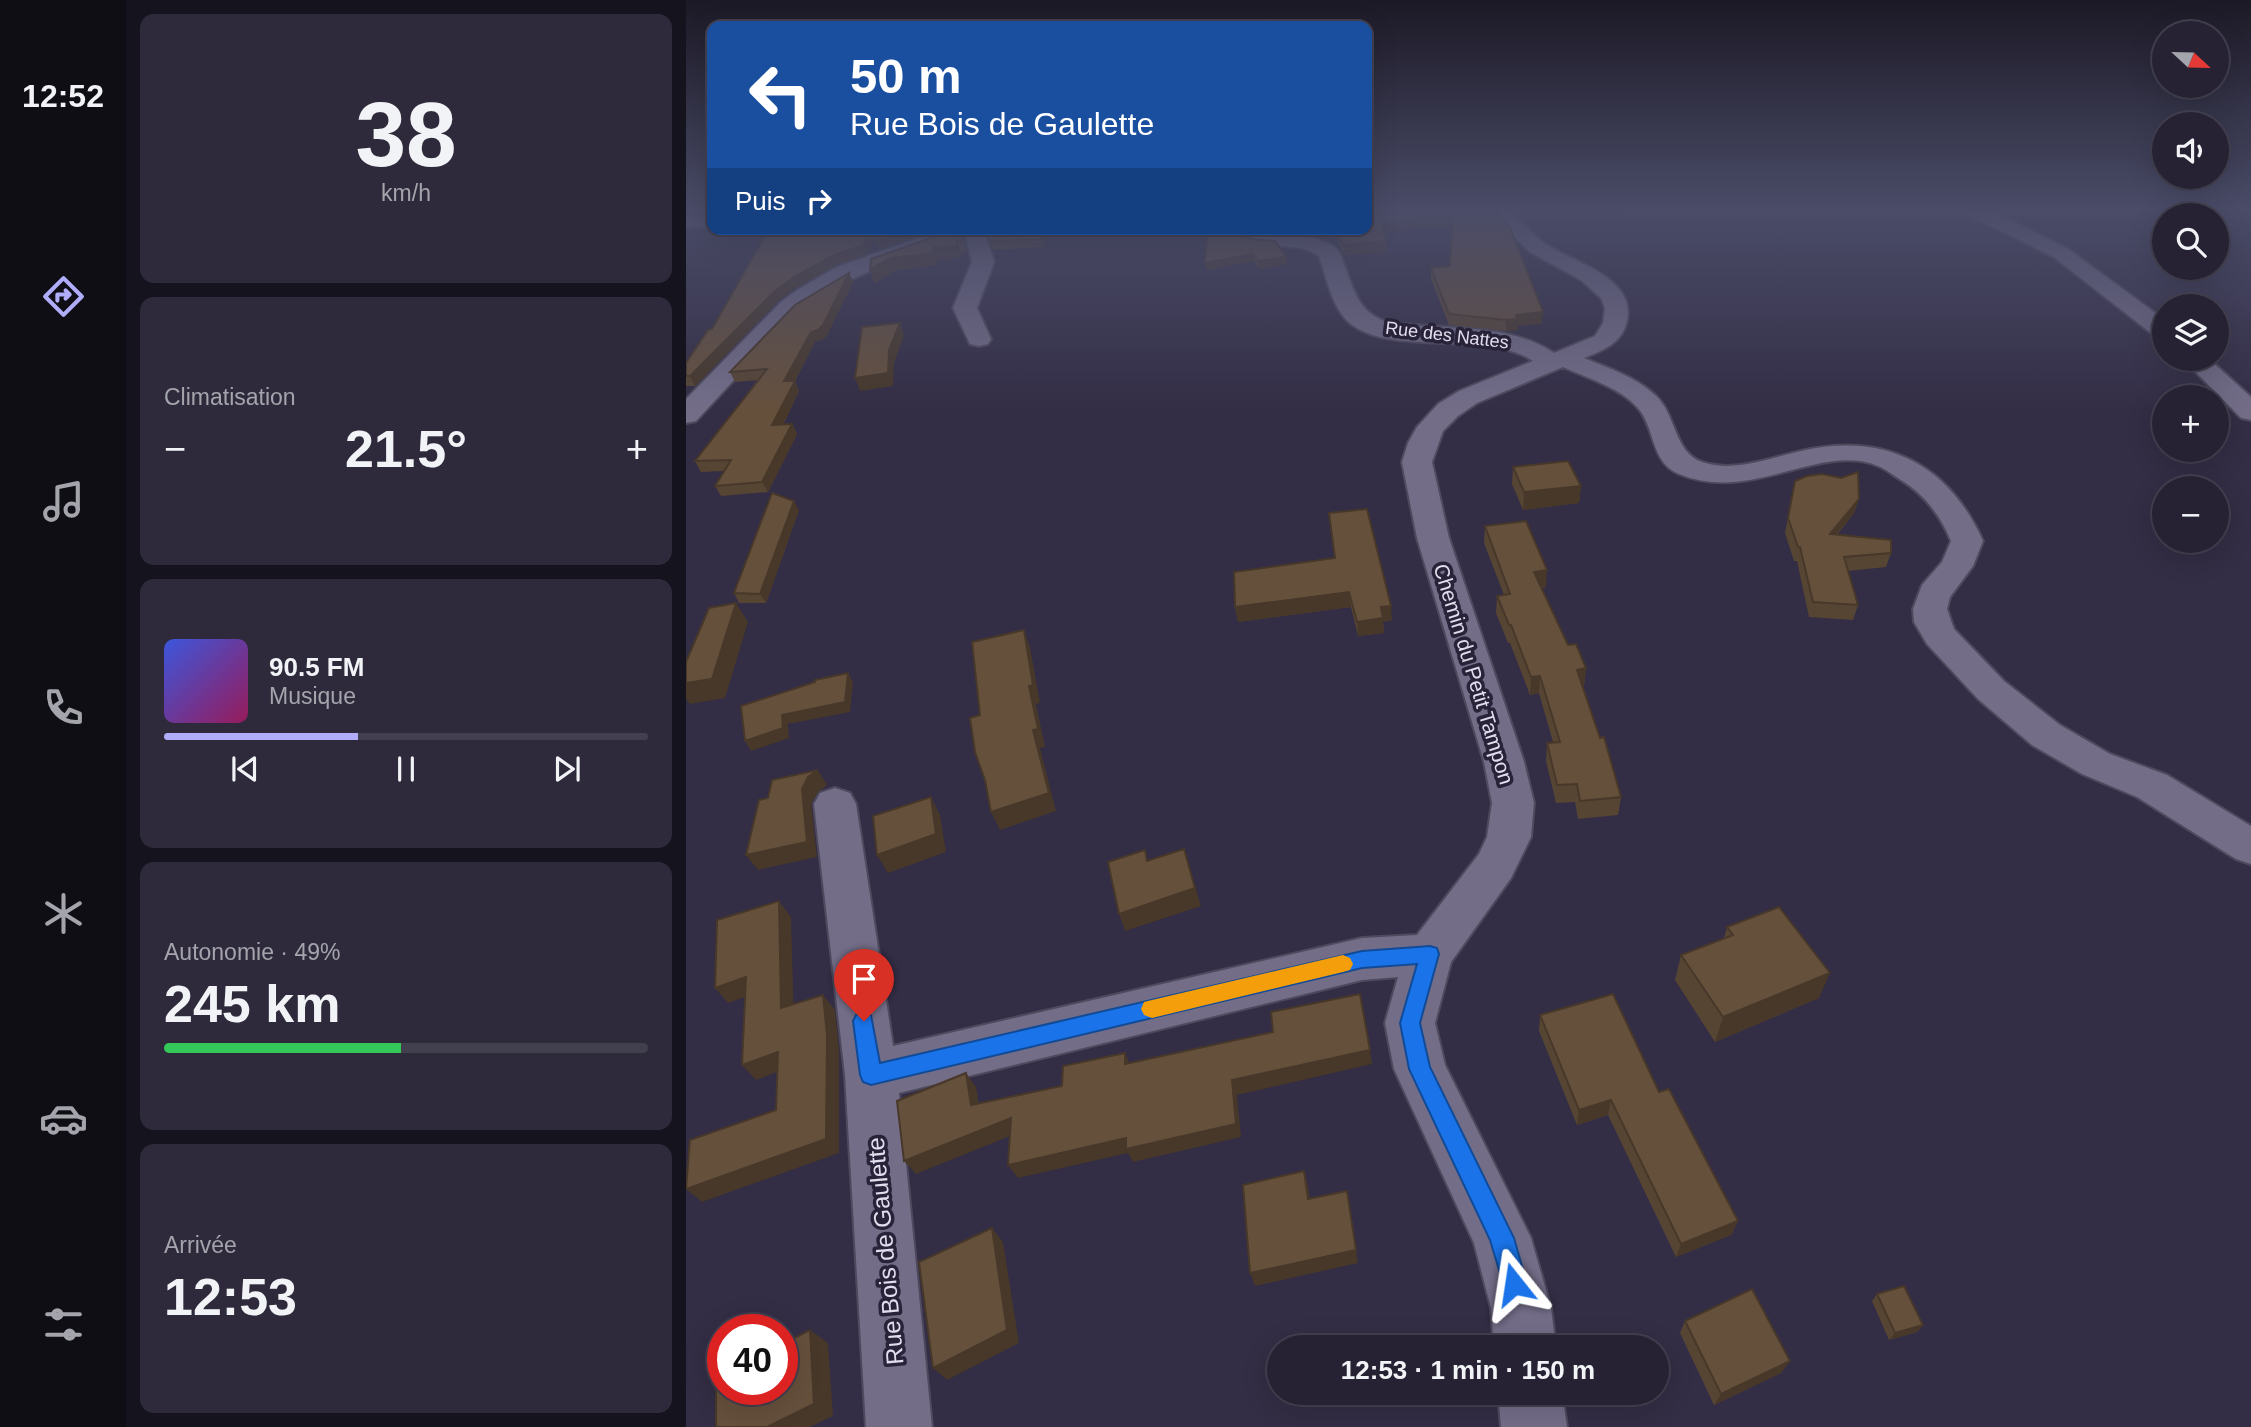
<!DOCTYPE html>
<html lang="fr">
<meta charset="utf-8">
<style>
body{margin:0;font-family:Helvetica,sans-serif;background:#2e2a3c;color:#f1f3f6;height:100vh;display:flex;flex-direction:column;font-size:26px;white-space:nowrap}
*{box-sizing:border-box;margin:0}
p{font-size:23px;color:#a4a4ac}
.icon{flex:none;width:38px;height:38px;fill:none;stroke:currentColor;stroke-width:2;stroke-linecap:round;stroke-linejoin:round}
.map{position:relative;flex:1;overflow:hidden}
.details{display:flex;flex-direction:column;gap:14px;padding:14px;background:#15131d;width:560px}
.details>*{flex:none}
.banner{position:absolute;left:21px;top:21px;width:665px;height:214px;border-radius:14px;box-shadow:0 7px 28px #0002,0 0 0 2px #423f4f;background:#1a4fa0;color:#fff;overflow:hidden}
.needle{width:46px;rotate:112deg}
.controls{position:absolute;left:1466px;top:21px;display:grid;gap:14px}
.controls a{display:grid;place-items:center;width:77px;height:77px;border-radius:50%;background:#262234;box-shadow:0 7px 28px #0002,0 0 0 2px #423f4f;font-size:35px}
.speed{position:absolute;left:21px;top:1314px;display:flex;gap:14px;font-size:35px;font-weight:700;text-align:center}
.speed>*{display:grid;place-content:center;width:91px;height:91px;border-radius:50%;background:#262234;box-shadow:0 7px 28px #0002,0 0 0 2px #423f4f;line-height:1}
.speed .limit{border:10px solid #d22;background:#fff;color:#111}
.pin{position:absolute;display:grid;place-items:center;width:60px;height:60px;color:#fff;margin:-72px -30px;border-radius:50% 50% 50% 0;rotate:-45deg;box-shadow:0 0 7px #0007}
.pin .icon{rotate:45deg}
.me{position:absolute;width:77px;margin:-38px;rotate:345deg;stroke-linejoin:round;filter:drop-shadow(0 0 5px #0008)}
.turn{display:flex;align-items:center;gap:24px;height:147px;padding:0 28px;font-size:32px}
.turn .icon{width:91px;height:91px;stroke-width:2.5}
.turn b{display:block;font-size:49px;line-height:60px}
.then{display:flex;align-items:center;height:66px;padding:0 28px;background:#0003;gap:14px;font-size:26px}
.big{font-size:52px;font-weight:800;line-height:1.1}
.details .tile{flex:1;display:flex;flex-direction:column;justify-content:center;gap:10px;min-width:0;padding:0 24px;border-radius:14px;background:#2e2a3c}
.details .dial{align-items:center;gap:0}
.dial b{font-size:91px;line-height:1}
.song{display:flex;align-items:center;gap:21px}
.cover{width:84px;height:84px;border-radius:10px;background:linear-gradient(135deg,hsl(230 70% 55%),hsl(330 70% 35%))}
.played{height:7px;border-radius:4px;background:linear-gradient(90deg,#b1adfa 40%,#423f4f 40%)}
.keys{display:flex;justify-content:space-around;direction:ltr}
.heat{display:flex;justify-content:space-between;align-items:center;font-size:38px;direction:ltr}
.charge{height:10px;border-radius:5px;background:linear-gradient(90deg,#34c759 49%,#423f4f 0)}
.trip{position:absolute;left:581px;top:1335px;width:402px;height:70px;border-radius:35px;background:#262234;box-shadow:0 7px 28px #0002,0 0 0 2px #423f4f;font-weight:800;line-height:70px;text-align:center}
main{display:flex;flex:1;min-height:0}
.tab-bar{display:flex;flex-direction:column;width:126px;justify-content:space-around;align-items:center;background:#0f0e15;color:#a4a4ac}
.tab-bar .icon{width:49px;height:49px}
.tab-bar .selected{color:#b1adfa}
.tab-bar b{font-size:32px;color:#f1f3f6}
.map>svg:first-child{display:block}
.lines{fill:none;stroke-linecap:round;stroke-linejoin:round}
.minor-casing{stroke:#4e495d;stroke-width:4}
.minor{fill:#736d88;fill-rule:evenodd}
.wall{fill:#574534}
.shaded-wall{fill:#47382a}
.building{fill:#65503c;stroke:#47382a;stroke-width:2}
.route{fill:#1a73e8;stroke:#114b97;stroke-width:2}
.slow{fill:#f59e0b}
.labels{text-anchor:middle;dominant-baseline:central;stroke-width:7;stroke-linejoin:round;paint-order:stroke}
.far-street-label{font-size:18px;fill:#e0deed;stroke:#29233a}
.street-label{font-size:21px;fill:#e0deed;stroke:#29233a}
.near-street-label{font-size:24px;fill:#e0deed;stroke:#29233a}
</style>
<main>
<nav class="tab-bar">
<b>12:52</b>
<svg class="icon selected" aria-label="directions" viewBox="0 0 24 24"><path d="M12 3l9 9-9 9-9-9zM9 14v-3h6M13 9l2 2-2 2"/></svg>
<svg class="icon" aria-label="music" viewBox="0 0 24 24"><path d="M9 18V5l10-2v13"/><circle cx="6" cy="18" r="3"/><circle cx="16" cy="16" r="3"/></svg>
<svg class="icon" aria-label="phone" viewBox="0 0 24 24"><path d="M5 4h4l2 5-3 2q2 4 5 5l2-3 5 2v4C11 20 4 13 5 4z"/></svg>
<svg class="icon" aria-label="climate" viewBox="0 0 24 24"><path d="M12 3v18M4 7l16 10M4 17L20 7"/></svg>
<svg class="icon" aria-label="car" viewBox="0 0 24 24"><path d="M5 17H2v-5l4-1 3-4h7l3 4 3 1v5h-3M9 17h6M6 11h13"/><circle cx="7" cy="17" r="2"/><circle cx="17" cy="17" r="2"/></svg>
<svg class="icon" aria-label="filters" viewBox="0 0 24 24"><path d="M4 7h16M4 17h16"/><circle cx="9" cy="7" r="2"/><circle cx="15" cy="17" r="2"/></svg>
</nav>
<section class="details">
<div class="tile dial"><b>38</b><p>km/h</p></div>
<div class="tile"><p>Climatisation</p>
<div class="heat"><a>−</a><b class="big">21.5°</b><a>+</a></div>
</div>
<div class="tile">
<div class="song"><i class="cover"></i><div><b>90.5 FM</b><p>Musique</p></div></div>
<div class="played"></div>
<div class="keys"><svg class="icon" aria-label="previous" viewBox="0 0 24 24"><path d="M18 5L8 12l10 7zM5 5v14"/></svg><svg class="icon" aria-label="pause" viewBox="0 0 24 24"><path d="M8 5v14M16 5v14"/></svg><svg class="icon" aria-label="next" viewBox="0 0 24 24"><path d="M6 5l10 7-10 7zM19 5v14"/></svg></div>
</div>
<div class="tile"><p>Autonomie · 49%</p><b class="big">245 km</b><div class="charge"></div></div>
<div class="tile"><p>Arrivée</p><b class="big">12:53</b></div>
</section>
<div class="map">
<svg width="1565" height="1427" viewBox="0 0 1565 1427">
<rect width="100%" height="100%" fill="#332d45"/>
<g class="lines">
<g class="minor-casing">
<g id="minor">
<path d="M802,211H824C837,223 849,238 864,247C891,263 950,279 941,321C936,343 918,350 898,358C922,368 950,377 969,395C990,413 988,453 1016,462C1049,473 1083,458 1115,451C1198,432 1262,463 1297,541L1287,566L1264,597L1261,609L1268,629L1318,681L1374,725L1424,754L1481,775L1565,826V864L1550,859L1451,797L1396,774L1346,745L1292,699L1241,644L1228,622L1227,609L1236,585L1256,562L1265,541C1254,515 1239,495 1215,480C1208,476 1200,469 1192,466C1134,442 1065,504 993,474C966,463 969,432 955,412C939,389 901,378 877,367L791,403L772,416L757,431L746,462L763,538L838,762L848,803L845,837L825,878L765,962L749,1023L759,1065L845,1238L865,1308L870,1348H808L805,1308L788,1243L708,1069L699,1023L712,977L676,980L213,1093L246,1427H180L159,1075L128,804L134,793L149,788L164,793L170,804L207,1046L676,938L731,935L793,854L801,837L806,803L798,762L731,538L716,462L722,443L731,427L752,404L773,391L847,361C799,328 691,360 657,316C644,299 640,275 633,256C616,243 595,248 574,245C558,242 542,237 526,233L523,229C548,229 636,232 651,249C656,255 657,263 660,270C669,295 675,313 701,322C756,331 820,321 868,353L909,336L917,323L919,308L915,298L895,280L844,252Z"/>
<path d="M1280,211H1306L1382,249L1479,320V339L1470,337L1368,257L1283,215Z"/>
<rect x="0" y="215" width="26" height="12"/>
<path d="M259,229H298L308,262L291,308L305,339L302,344L293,346L284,344L267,308L286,262L280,236C221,257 161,274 111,312L10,421L0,423V399L95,302L111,290L151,267Z"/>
<path d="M1497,359H1523L1565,397V420L1555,418Z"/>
<path d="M812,1393H876L881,1427H815Z"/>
</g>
</g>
<use href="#minor" class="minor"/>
</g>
<g class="wall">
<path d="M809,211L856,323L832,326V330L820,331L763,325L745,279V268L764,266L766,226L698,231L701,252L658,255L647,229H681Z"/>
<path d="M827,211H937L835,218Z"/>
<path d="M83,229H251L193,249L190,241L191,233L181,254L150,265L109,288L93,300L9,386H0V363L26,329Z"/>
<path d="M275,229L281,251L275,252V257L251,260V265L209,270L189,283L184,270Z"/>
<path d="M300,229H403L400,233H363L357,247L307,250Z"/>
<path d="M522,229L601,264L573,269L568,261L520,270L519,263Z"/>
<path d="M163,273L167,282L141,335L136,340L129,341L109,381L113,391L97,425L106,424L111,434L82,492L35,496L29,486L38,471L15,472L9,461L73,380L49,382L44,372Z"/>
<path d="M827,467L895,486L893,503L837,510L826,484Z"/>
<path d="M1109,481L1173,499L1168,513L1151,535L1205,553L1200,567L1162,571L1172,605L1167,620L1123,617L1111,561H1108L1099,533Z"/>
<path d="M113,510L80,603H53L48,593Z"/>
<path d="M799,526L860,587L856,588L882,645L900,668L898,686L897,687L935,797L932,815L892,819L889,802L870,803L860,761L861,743L867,742L853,693L844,695L824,643H822L810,613L811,596L818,595L798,543Z"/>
<path d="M649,558L706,620L697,622L698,633L672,636L665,607L552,622L549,607Z"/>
<path d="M1041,927L1133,998L1029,1042L989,980L995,955L1038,938Z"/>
<path d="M854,1015L973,1092L1052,1221L1045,1235L990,1257L922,1115L891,1125L853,1031Z"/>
<path d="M1191,1294L1237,1325L1231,1332L1203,1340L1186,1301Z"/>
<path d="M999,1321L1104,1361L1095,1373L1028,1405L994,1333Z"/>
</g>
<g class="shaded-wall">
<path d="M767,216V226L696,232L695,222Z"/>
<path d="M185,229H193L181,254L150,265L109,288L93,300L9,386L4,376L89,291L105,279Z"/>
<path d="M224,229H251L193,249L190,241Z"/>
<path d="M358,229H362L363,233L357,247L355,239Z"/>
<path d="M271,240L275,252V257L251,260V265L209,270L189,283L184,270L204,258L247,248Z"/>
<path d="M700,241L701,252L658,255L657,245Z"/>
<path d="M567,254L568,261L520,270L519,263Z"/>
<path d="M600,257L601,264L573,269L572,261Z"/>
<path d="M163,273L167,282L141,335L136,340L129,341L109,381L113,391L91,436L86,425L98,381L125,332Z"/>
<path d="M857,312L856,323L832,326V330L820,331V320L830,315Z"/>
<path d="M214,323L218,336L208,363L207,386L174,391L169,378L203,350Z"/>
<path d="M106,424L111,434L82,492L76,482Z"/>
<path d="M895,486L893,503L837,510L838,492Z"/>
<path d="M1173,499L1168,513L1139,548L1144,534Z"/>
<path d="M108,501L113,510L80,603L74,594Z"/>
<path d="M861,570L860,587L847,589L848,572Z"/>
<path d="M663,592L665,607L552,622L549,607Z"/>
<path d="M50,603L62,622L39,698L4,704L0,699V683Z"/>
<path d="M705,606L706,620L697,622L698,633L672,636L671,622L695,607Z"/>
<path d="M338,630L344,647L354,703L350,704L359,747L354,748L370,811L314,830L305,812L347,730Z"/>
<path d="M900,668L898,686L889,688L891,670Z"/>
<path d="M162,673L167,682L164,712L102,724L103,738L65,751L59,741L96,715Z"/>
<path d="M854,676L853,693L844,695L845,677Z"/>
<path d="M132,770L141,785L132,792L125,804L131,857L72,870L60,855L116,789L122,777Z"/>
<path d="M245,797L254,815L260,852L202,873L191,855Z"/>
<path d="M498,849L515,906L439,931L433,914Z"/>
<path d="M93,901L105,917L108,1023L95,1008Z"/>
<path d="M1144,973L1133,998L1029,1042L1037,1017Z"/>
<path d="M60,977L73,992L42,1003L29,988Z"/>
<path d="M137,995L149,1010L153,1049V1153L16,1202L0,1189L140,1139Z"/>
<path d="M684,1050L686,1064L551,1095L555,1137L447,1162L442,1153L332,1178L322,1165L546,1080Z"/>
<path d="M92,1052L106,1066L70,1080L56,1065Z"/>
<path d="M439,1053L446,1068L439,1064Z"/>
<path d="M280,1073L290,1087L295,1119L285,1105Z"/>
<path d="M925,1100L922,1115L891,1125L893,1110Z"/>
<path d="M325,1118L334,1132L230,1174L218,1161Z"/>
<path d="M618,1171L622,1185L626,1213L622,1199Z"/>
<path d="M661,1191L672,1263L569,1286L564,1273Z"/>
<path d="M1052,1221L1045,1235L990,1257L995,1244Z"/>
<path d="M306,1228L317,1242L333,1343L261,1380L247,1368Z"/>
<path d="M1237,1325L1231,1332L1203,1340L1209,1333Z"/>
<path d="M124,1330L142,1343L147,1416L124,1427H81Z"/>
<path d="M1104,1361L1095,1373L1028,1405L1035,1394Z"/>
</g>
<g class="building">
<path d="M681,211H809L823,225L857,312L830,315L832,319L820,320L763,314L745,268L764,266L767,216L695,222L700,241L657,245L650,229H681Z"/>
<path d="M83,229H185L177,245L146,256L105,279L89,291L4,376H0V363L22,330L26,329Z"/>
<path d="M191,229H224L190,241Z"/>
<path d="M270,229H275L277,240H271V246L247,248V253L204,258L184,270L185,259Z"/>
<path d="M301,229H358L355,239L304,241Z"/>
<path d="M522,229H531L566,239L589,241L600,257L572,261L567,254L519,263Z"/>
<path d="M163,273L137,325L132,330L125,332L98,381H109L86,425L106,424L76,482L29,486L45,460L9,461L81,369L44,372L109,305Z"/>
<path d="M214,323L203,350L202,373L169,378L176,327Z"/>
<path d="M882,461L895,486L838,492L827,467Z"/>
<path d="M1172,472L1173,499L1144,534L1205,540V553L1158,557L1172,605L1127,602L1114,547H1112L1102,518L1109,481L1121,476L1136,474L1155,478Z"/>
<path d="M86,493L108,501L74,594L48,593Z"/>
<path d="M681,509L705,606L695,607L697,618L671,622L663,592L549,607L548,572L649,558L643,513Z"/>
<path d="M840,521L861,570L848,572L882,645L890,644L900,668L891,670L914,738L918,737L935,797L894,801L891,784L871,785L861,743L874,742L854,676L845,677L825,625H823L811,596L824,594L799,526Z"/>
<path d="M50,603L26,679L0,683V662L23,608Z"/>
<path d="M338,630L347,685L343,686L352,729L347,730L363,793L305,812L299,780L289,752L284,718L294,715L286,642Z"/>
<path d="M162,673L159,702L96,715L97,728L59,741L55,706L129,682V680Z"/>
<path d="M132,770L122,777L116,789L121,842L60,855L73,800L82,798L86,780Z"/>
<path d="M245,797L250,834L191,855L187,816Z"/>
<path d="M498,849L509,888L433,914L422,862L459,850L461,861Z"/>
<path d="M93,901L95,1008L137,995L141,1035L140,1139L0,1189L4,1140L90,1110L92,1052L56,1065L60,977L29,988L31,920Z"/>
<path d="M1093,907L1144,973L1037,1017L995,955L1047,935L1041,927Z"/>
<path d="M674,994L684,1050L546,1080L550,1124L440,1149V1138L322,1165L325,1118L218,1161L211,1101L280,1073L285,1105L376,1086L377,1066L439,1053V1064L587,1032L585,1012Z"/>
<path d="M927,994L973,1092L983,1089L1052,1221L995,1244L925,1100L893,1110L854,1015Z"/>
<path d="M618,1171L622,1199L661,1191L670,1250L564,1273L557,1185Z"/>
<path d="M306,1228L321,1330L247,1368L233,1262Z"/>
<path d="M1218,1286L1237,1325L1209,1333L1191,1294Z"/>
<path d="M1066,1289L1104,1361L1035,1394L999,1321Z"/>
<path d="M124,1330L128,1404L81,1427H30V1375L37,1372V1390H96V1344Z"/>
</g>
<linearGradient id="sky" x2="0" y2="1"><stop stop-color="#1c1926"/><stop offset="0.51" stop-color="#4a4c68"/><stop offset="1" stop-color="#4a4c68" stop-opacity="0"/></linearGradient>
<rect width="1565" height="411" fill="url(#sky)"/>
<path class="route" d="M744,946L751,948L753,954L734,1023L744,1067L828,1238L841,1284L837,1293L828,1297L820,1293L804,1240L723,1069L714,1023L731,964L676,968L185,1085L177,1082L174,1075L167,1021L170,1015L178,1012L185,1015L194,1063L676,951Z"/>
<path class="slow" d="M657,955L664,958L667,964L664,970L657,972L466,1018L458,1015L455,1009L458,1002L466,1000Z"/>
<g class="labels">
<g class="far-street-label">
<text transform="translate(761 335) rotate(7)">Rue des Nattes</text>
</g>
<g class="street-label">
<text transform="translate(788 674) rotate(73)">Chemin du Petit Tampon</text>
</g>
<g class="near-street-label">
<text transform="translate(199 1251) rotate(-95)">Rue Bois de Gaulette</text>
</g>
</g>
</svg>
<div class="controls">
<a><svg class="needle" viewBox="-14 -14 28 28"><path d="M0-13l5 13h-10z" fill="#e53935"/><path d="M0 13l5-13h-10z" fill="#a4a4ac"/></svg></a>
<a><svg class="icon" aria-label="sound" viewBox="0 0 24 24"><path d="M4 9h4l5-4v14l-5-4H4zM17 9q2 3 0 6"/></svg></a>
<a><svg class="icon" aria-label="search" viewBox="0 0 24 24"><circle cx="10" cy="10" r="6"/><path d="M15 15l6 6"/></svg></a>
<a><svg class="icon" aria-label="layers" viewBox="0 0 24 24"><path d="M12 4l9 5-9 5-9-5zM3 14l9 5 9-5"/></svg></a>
<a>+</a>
<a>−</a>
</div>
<div class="speed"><div class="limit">40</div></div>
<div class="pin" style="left:178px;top:1021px;background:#d93025"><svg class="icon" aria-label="arrive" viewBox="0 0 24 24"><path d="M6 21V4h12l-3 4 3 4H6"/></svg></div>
<svg class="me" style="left:828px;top:1284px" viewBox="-20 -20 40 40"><path d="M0-17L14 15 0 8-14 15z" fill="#1a73e8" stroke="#fff" stroke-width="4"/></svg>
<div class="trip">12:53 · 1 min · 150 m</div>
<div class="banner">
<div class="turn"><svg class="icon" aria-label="left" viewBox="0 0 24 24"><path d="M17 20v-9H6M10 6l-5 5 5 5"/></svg><div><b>50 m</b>Rue Bois de Gaulette</div></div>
<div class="then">Puis<svg class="icon" aria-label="right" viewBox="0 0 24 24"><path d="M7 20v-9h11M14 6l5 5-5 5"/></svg></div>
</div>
</div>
</main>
